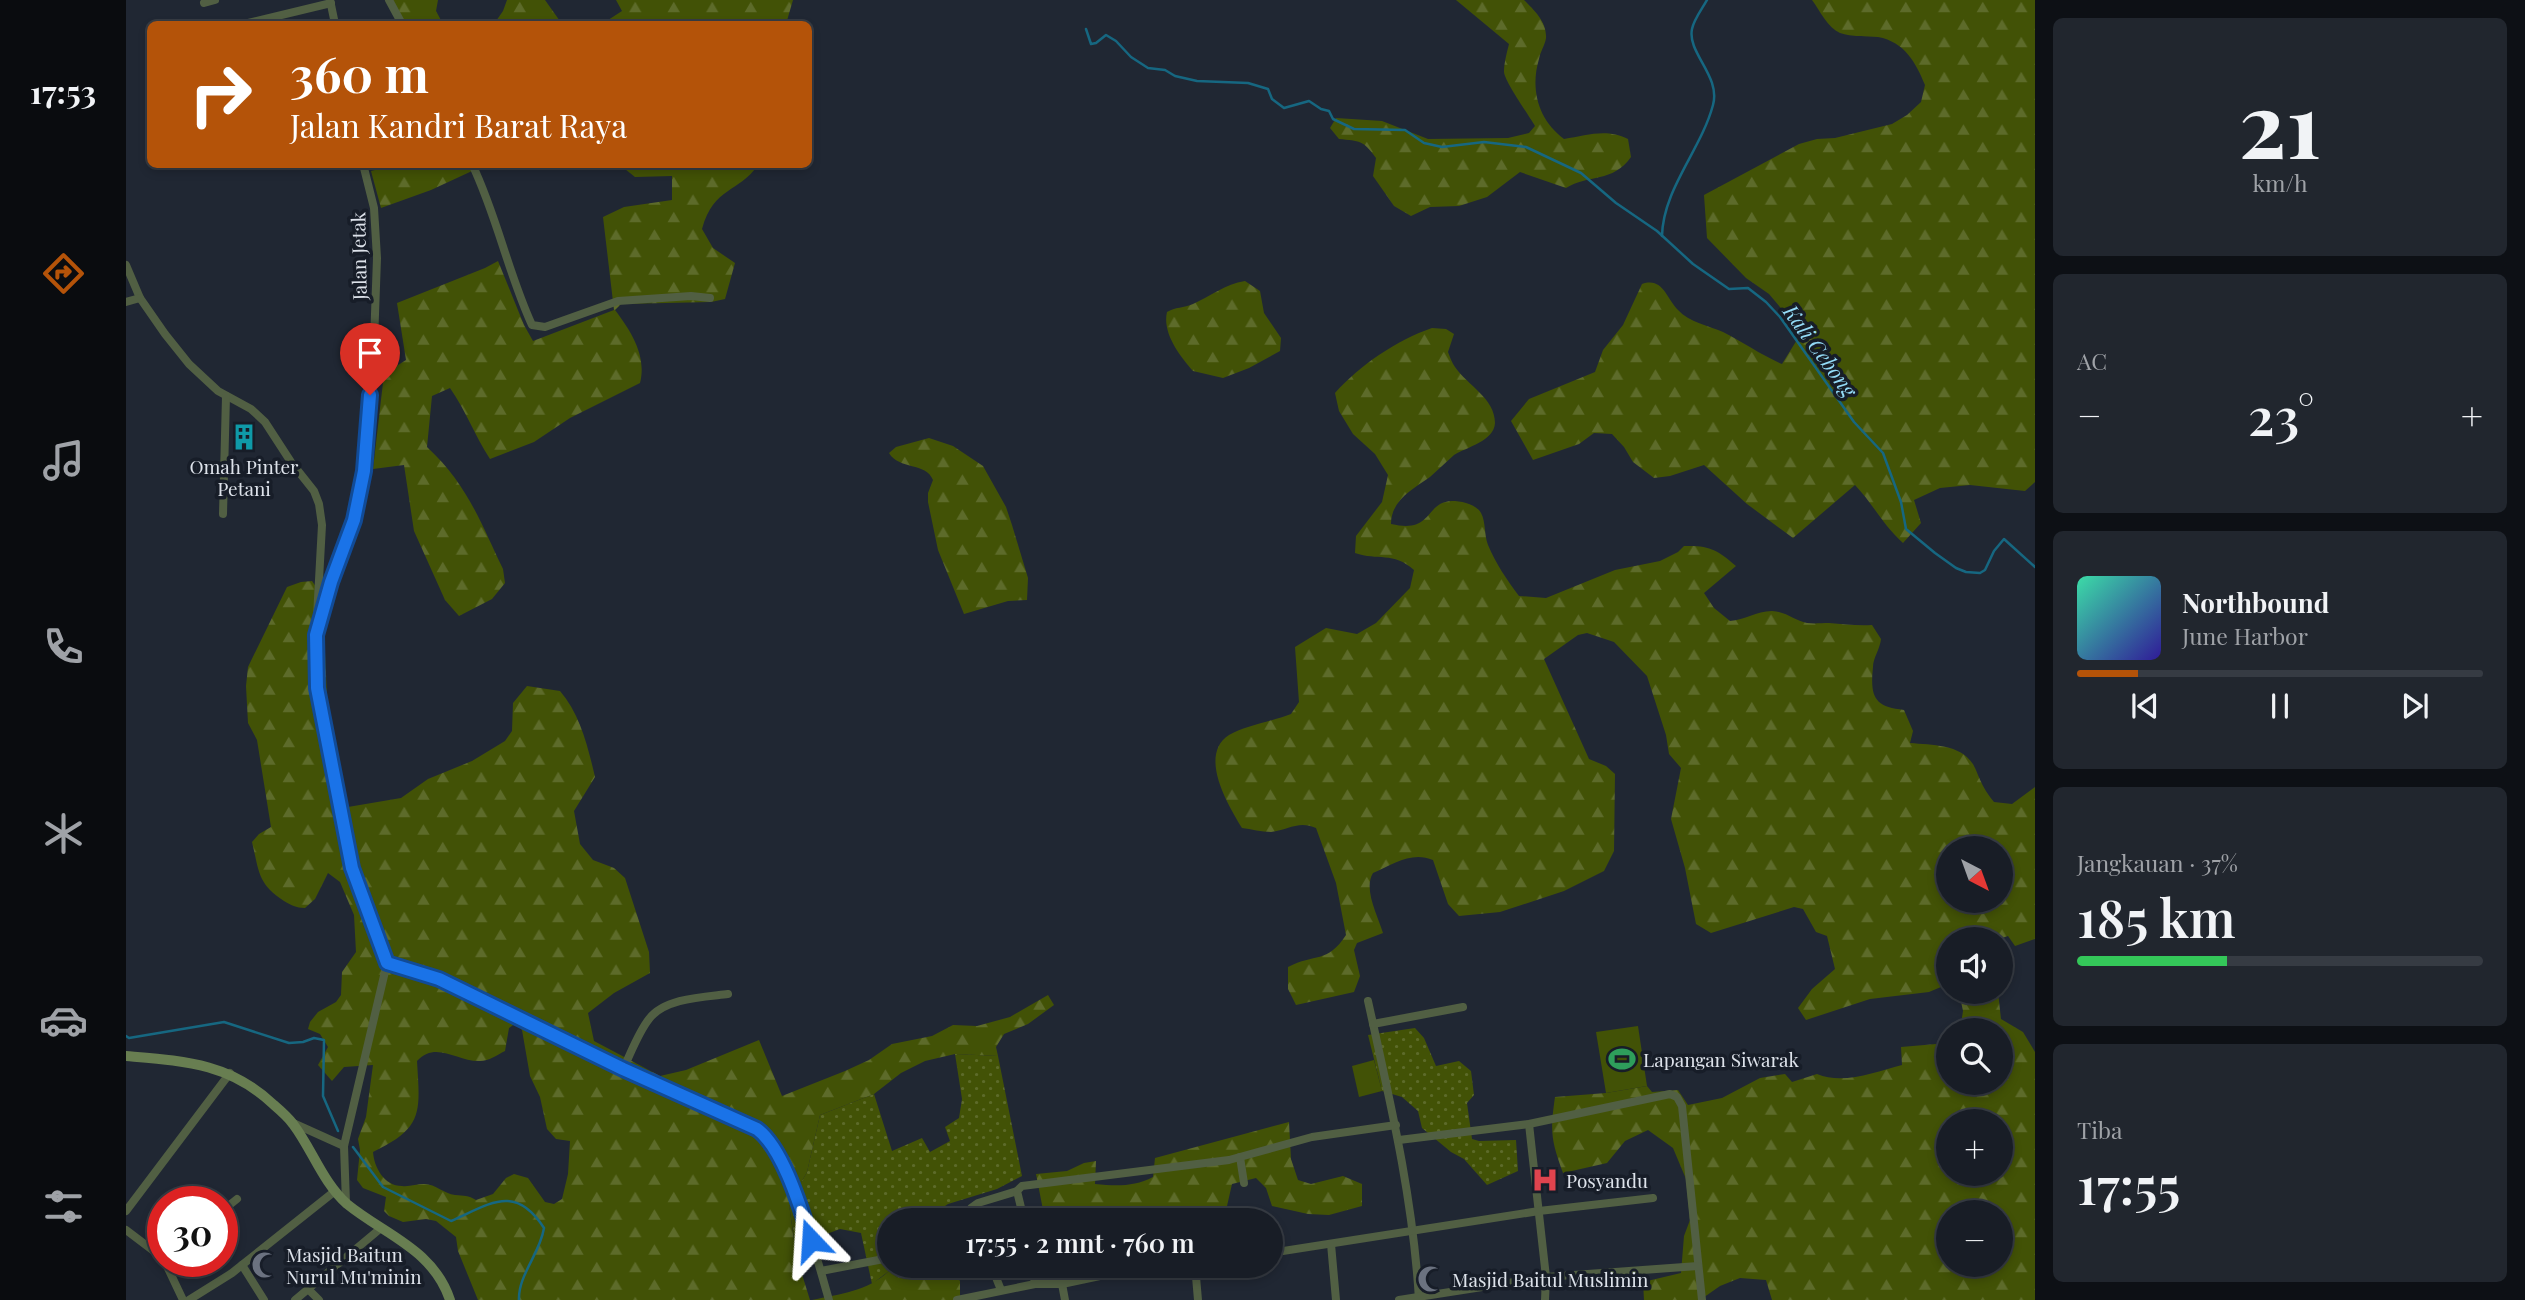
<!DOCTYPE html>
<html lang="id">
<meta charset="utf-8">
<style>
body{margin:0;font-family:"Playfair Display",serif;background:#21262e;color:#f1f3f6;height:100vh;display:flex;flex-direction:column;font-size:26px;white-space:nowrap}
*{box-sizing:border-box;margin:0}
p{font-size:23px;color:#9fa2a7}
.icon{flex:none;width:38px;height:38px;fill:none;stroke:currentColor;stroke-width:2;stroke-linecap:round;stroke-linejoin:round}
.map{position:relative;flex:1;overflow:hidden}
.side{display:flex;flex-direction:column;gap:18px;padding:18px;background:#0d1015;width:490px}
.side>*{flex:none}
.banner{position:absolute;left:21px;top:21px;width:665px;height:147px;border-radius:10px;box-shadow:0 4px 10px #0003,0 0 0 2px #363b43;background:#b45309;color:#fff;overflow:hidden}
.needle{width:46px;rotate:139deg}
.tools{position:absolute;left:1810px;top:836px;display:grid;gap:14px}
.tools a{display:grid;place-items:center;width:77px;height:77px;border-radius:50%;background:#181d26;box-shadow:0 4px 10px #0003,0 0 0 2px #363b43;font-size:35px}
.speed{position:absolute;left:21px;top:1186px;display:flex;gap:14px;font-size:35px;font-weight:700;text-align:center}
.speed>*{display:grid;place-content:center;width:91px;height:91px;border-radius:50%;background:#181d26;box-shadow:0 4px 10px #0003,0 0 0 2px #363b43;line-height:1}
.speed .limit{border:10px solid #d22;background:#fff;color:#111}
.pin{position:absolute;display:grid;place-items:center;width:60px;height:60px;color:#fff;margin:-72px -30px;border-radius:50% 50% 50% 0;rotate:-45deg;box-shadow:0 0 7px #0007}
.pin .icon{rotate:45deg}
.me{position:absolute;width:77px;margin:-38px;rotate:340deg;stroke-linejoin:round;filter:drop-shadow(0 0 5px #0008)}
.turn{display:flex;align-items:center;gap:24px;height:147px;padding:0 28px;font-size:32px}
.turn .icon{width:91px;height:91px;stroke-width:2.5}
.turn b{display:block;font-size:49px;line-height:60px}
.big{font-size:52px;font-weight:600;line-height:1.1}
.side .card{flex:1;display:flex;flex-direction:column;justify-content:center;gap:10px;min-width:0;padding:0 24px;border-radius:10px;background:#21262e}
.side .dial{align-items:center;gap:0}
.dial b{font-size:91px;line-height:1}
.song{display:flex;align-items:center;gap:21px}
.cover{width:84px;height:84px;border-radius:10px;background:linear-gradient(135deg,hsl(160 70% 55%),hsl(250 70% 35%))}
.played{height:7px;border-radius:4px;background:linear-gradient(90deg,#b45309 15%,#363b43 15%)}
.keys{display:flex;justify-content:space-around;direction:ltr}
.heat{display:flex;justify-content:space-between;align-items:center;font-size:38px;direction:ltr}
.charge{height:10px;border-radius:5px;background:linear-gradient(90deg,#34c759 37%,#363b43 0)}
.trip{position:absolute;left:751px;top:1208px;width:406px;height:70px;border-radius:35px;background:#181d26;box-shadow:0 4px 10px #0003,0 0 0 2px #363b43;font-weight:600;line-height:70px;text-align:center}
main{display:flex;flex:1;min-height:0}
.tab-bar{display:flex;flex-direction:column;width:126px;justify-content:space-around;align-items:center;background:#0a0c0f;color:#9fa2a7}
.tab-bar .icon{width:49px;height:49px}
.tab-bar .active{color:#b45309}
.tab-bar b{font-size:32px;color:#f1f3f6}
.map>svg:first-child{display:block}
.grass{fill:url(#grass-dots)}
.forest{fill:url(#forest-firs);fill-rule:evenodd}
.park{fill:#425206}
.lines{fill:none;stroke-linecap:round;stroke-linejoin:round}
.stream{stroke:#166781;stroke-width:2.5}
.minor{stroke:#515f43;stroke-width:8}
.secondary{stroke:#687e51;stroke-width:10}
.route-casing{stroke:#114b97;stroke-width:18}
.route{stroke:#1a73e8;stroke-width:12}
.labels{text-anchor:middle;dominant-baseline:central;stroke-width:7;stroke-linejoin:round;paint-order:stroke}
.street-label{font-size:19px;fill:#dde2ea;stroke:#171d28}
.poi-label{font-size:19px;fill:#dde2ea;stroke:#171d28;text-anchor:start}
.water-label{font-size:21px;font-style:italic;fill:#93daf6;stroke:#171d28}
</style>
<main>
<nav class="tab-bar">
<b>17:53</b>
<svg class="icon active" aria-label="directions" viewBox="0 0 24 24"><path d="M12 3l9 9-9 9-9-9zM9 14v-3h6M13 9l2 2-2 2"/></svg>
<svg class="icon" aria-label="music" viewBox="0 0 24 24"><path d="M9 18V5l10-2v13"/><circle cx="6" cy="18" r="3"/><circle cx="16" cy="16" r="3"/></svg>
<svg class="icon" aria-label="phone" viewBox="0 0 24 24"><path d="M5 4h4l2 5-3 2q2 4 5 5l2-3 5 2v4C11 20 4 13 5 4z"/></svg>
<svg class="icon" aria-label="climate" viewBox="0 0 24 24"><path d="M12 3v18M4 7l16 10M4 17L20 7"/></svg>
<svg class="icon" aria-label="car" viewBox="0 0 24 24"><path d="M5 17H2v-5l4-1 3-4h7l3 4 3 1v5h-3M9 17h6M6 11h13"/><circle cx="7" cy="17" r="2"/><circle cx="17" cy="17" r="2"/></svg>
<svg class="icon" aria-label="filters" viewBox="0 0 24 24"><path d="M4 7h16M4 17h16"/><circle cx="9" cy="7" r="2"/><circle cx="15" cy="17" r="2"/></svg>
</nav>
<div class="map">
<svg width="1909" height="1300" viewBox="0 0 1909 1300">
<defs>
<pattern id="grass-dots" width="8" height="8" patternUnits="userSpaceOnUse" patternTransform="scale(1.75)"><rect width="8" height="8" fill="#425206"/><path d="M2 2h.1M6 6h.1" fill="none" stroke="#5d6b2a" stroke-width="1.8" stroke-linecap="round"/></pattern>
<pattern id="forest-firs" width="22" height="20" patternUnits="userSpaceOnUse" patternTransform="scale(1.75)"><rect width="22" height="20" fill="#425206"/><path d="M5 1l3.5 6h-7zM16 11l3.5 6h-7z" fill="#5d6b2a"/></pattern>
</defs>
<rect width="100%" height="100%" fill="#202733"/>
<g class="grass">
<path d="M1289,1028L1298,1038L1310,1066L1333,1061L1345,1071L1348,1095L1341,1103L1346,1139L1353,1141L1390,1140L1392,1171L1361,1185L1338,1159L1325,1152L1296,1128L1292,1111L1276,1097L1256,1091L1242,1035Z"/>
<path d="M829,1054L872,1056L896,1176L871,1189L822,1204L810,1212L785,1220H763V1265H791L797,1274L771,1278L763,1271L746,1284L735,1233L714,1229L669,1246L663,1204L681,1172L694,1115L748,1094L766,1151L796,1138L804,1152L824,1141L819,1127L833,1118L836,1099Z"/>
</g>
<g class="forest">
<path d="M267,0H312L310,11L317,24H270L275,16Z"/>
<path d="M381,0H419L436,24H368L377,11Z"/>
<path d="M490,0H667L660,24H476L496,11Z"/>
<path d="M1330,0H1398C1408,10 1421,22 1420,38C1419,45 1414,52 1413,59C1404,89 1412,120 1438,139C1461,136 1479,128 1502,139L1505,157C1487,183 1462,174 1440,188L1394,172L1361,197L1333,206L1304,207L1285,216L1268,206L1247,176L1250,158C1237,140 1234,141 1213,139L1204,128L1210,118L1256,121L1302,139L1382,138L1403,133L1409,126C1402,114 1379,82 1378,72C1378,63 1381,52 1383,44Z"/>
<path d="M1686,0H1909V482L1899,491L1844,485L1814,488L1788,500L1795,523L1777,543C1757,525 1747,504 1729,485L1667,538L1621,504L1578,465L1544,476L1528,478L1507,462L1498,447L1486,434L1468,433L1453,444L1407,460L1385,421L1403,399L1469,372L1477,350L1497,325L1516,284C1537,277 1540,298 1552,310C1563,322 1583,326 1597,332C1617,342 1635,355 1656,364L1674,335L1664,319L1643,294L1620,278L1581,238L1578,195L1673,144L1691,139L1709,138L1766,124L1781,115L1795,102L1799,85C1790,63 1779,42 1752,37C1740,36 1726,37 1714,33C1702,28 1694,11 1686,0Z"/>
<path d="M269,165H359L305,190L255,208L245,171Z"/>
<path d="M494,165H632C613,193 588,186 576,229L587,248L609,263L599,299L585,302L495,304L489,310C505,331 521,356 514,383L444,418L408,442L364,459C349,436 340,411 324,388L306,396L301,447C341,484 354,521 377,569L379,583L366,599L333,616L319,600L288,531L278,465L247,469L258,374L280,360L271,303L359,268L372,261L398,325L407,341L488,310L477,217L498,207L546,200V176L509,177Z"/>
<path d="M1119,281L1134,291L1138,313L1155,338L1154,351L1123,368L1097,378L1067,371C1054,356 1036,333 1041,312C1049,307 1058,308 1067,304C1085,296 1099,284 1119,281Z"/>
<path d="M1306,328L1320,329L1328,334L1322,352C1324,357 1326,363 1329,367C1341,385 1369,398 1369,423C1368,441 1341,447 1328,455C1320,462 1312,470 1304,477C1287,489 1265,500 1265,524C1308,534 1298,502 1326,501C1335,501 1350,504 1355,513C1360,522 1358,535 1362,545C1370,564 1381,580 1393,596L1420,598L1489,570L1534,561L1552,552L1558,546C1583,545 1592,550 1610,566L1578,593L1588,608L1604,621C1619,620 1630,611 1646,611C1661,612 1669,621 1681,623C1688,624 1696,623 1703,623C1717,624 1731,626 1746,625L1755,639C1754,649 1747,658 1747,667C1744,697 1748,707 1778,710L1787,731L1784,743C1807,745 1838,744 1849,768C1856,784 1857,788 1868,802L1886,804L1909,787V939L1889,946L1882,936L1870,940H1822V984L1803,992L1744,999L1680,1020L1672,1008L1686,989L1709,969L1701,936L1690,932L1677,909L1668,907L1585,933L1570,924L1559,868L1545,819L1555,768L1543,754L1540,735L1521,676L1488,642L1461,633L1452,635L1418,659L1463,759L1480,766L1489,774L1488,851L1478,871L1438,891L1374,912L1333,916L1322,904L1307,860C1286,851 1267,864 1247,873C1237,889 1252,916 1257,933L1231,943L1228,950L1234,976L1228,992L1170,1005L1162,989V967C1189,953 1201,964 1220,935L1210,883L1190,828C1173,820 1162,830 1145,832C1136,832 1125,829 1116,828C1102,805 1072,755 1103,735C1119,726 1147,721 1165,714L1173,702L1169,647L1200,628L1231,634L1250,623L1284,588L1288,570C1267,551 1252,561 1229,553L1230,536L1256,502L1262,475L1249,454L1227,434L1213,411L1209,393C1234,365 1271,340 1306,328ZM1822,849H1874V901H1822Z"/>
<path d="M803,438L827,446L857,466L880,507L886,525L902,578L901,600L882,601L838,614L812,550L802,502V493L807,480C800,462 773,470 763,453L770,447Z"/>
<path d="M186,581L195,594L206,601L196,637L199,652L202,719L222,807L275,798L302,779L346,761L379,741L386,731L387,703L401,686L434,691C454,714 462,747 469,777L448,811L454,844L467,860L488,868L499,878L523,952L524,973L488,993L462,1013L468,1041L534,1076L560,1070L633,1040L656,1096L719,1071L743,1060L766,1044L806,1036L827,1025L851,1026L884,1017L922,995L928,1005L902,1024L878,1034L870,1047L872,1056L829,1054L799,1061L775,1073L748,1094L694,1115L681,1172L663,1204L670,1255L684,1300H352L332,1251L330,1237L310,1221L300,1219L277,1222L263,1216L258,1211L260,1197L237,1188L231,1180L234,1150L232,1139L240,1117L247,1065L218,1067L206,1081L192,1065L202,1047L194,1034L182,1029L184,1022L192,1012L210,1002L215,995L216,972L230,952L228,915L214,882L202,873L189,899L179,908C170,908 165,905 158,901C131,884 133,870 126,842L133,834L145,827L131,740L122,723L120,686L122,667L161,587L175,582ZM390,1023L396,1030L404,1076L414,1097L421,1129L430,1139L444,1141L442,1174L436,1199L428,1204L419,1202L402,1178L388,1174L380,1178L367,1194L350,1200C342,1195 338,1196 329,1195C318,1194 310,1184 298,1184C291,1184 283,1187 276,1186C258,1186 248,1167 247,1152C298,1128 294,1112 291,1061C310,1040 332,1062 354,1061C363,1061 371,1055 379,1051L383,1028Z"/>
<path d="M1833,992H1872L1875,1019L1897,1032L1909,1052V1300H1646L1640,1280L1614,1278L1594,1286L1574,1300H1518L1517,1282L1555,1273L1558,1236L1564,1220L1560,1179L1547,1148L1522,1130L1499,1141L1481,1163L1437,1173C1425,1140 1424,1132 1429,1097L1480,1093L1521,1086L1526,1092L1552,1090L1562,1105L1596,1098L1634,1078L1659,1074L1666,1082L1691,1074C1717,1085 1749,1072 1776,1065L1775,1047L1822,1043V1083H1874V1031H1834L1837,1011ZM1822,1122H1874V1174H1822ZM1822,1213H1874V1265H1822Z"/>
<path d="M1163,1122L1165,1159L1172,1180L1185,1184L1217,1176L1236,1184V1206L1203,1215L1182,1214L1146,1206L1140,1188L1130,1178L1106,1184L1101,1206L1084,1220H919L910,1174L941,1171L958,1163L970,1161L969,1184C990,1186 1008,1187 1027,1177L1029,1158Z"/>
<path d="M826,1270L834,1281V1300H686C714,1294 742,1291 763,1271L771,1278Z"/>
</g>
<g class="park">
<path d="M1512,1026L1521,1086L1480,1093L1470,1032Z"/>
<path d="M1248,1060L1256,1091L1233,1097L1226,1066Z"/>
</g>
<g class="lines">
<g class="stream">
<path d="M960,29L965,44L970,43L980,35L990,41L1005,57L1022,68L1039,70L1049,76L1071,81L1122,83L1142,89L1146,99L1158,108L1183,101L1195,109L1203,111L1207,119L1228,129L1279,130L1298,143L1316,147L1358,142L1400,147L1455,173L1490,203L1531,231L1567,264L1603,289L1622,288L1640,302L1654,317L1728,422L1757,453L1775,502L1780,529L1809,553L1830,568L1840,572L1854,573L1859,570L1868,551L1878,539L1909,567"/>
<path d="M1536,236C1537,189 1575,150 1587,105C1595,76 1561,53 1566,29C1568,19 1576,9 1581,0"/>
<path d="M0,1036L3,1038L98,1022L163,1043L177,1042L188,1038L198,1040L197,1096L212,1131"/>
<path d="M227,1147L257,1187L325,1221C364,1204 389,1183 418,1228C414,1254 392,1275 393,1300"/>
</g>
<g class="minor">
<path d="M204,0L209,24"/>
<path d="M263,0L276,24"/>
<path d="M78,3L89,0"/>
<path d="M118,24L205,3"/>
<path d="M346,164C371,216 382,273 406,325L419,327L492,301L565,296L584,298"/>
<path d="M0,265L14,298L39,334L63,364L92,391L125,409L139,422L165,462L188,491L193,504L196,525L190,635L191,688L226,868L261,963"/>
<path d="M0,302L14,298"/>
<path d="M97,514L100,396"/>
<path d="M193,622L205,581L228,520L238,471L247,370L251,258L248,208L237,164"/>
<path d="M261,963L313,979L497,1069L631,1129C664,1154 691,1259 703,1300"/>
<path d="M1242,1001C1264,1101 1287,1197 1293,1300"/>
<path d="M1247,1024L1337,1007"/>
<path d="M497,1069C505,1053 512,1033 523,1019C539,998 578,997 602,994"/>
<path d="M167,1123L218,1146"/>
<path d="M1403,1124L1420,1277L1419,1300"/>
<path d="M1273,1140L1403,1124L1544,1094L1551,1097L1556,1106L1576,1300"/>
<path d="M1114,1157L1118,1183"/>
<path d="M220,1203L218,1146L261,963"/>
<path d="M0,1211L104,1073"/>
<path d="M96,1211L111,1199"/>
<path d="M848,1220L845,1208L852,1203L891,1191"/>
<path d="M898,1220L891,1191L896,1186L1103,1160L1186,1137L1270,1125"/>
<path d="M0,1230L37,1258"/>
<path d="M1205,1244L1210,1300"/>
<path d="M1144,1253L1413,1211L1527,1198"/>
<path d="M39,1262L57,1300"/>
<path d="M116,1265L138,1300"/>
<path d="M865,1265L875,1290"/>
<path d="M906,1265L909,1284"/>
<path d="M1069,1265L1072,1300"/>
<path d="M695,1271L763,1258"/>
<path d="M936,1284L939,1300"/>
<path d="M182,1289L193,1300"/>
<path d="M63,1300L106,1273L209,1191"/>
<path d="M169,1300L255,1228"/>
<path d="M831,1300L909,1284H936L988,1273L1065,1265"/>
<path d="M1273,1300L1420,1277L1572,1266"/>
</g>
<path class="secondary" d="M0,1056C58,1061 104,1063 148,1105C155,1111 162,1117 167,1124C186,1149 197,1183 221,1204C259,1235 307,1249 324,1300"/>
</g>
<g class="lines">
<g class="route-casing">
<path id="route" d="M244,395L238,471L228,520L205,582L190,635L191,688L226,868L261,963L313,979L497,1069L631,1129C657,1148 675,1209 685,1240"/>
</g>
<use href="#route" class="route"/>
</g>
<defs>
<g id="building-bare" transform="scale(2.1)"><path d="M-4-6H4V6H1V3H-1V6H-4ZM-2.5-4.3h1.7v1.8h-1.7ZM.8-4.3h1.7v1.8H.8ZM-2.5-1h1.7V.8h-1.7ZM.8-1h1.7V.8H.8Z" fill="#0f9aa8" stroke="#171d28" stroke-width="2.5" paint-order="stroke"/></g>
<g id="stadium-bare" transform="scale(2.1)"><path d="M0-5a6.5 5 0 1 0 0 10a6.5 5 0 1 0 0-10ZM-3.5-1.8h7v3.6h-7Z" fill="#2e9e5b" stroke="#171d28" stroke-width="2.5" paint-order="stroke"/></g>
<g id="hospital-bare" transform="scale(2.1)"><path d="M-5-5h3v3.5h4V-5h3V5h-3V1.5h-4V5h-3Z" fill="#e0444e" stroke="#171d28" stroke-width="2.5" paint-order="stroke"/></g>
<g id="mosque-bare" transform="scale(2.1)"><path d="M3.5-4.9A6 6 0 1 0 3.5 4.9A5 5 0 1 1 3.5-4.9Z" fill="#6b7280" stroke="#171d28" stroke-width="2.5" paint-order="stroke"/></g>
</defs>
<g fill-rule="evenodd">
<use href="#building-bare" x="118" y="437"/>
<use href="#stadium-bare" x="1496" y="1059"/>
<use href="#hospital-bare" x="1419" y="1180"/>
<use href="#mosque-bare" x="139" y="1265"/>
<use href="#mosque-bare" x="1305" y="1279"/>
</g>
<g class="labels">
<g class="street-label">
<text transform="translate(232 256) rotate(-91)">Jalan Jetak</text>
</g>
<g class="poi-label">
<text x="118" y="466" text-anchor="middle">Omah Pinter<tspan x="118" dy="22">Petani</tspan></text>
<text x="1517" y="1059">Lapangan Siwarak</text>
<text x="1440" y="1180">Posyandu</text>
<text x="160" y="1254">Masjid Baitun<tspan x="160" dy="22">Nurul Mu'minin</tspan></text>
<text x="1326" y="1279">Masjid Baitul Muslimin</text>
</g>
<g class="water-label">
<text transform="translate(1695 350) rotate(54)">Kali Cebong</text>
</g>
</g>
</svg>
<div class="tools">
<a><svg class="needle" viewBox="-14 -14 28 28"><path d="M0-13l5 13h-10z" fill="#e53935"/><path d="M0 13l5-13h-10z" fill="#9fa2a7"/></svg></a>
<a><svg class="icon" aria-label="sound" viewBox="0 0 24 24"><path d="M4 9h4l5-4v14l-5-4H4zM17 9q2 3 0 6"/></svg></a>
<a><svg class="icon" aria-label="search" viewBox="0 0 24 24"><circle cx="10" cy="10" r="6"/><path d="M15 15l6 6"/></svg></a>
<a>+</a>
<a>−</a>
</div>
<div class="speed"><div class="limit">30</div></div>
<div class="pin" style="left:244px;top:395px;background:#d93025"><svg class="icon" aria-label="arrive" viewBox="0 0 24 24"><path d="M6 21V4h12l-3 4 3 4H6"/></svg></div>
<svg class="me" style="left:685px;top:1240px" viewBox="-20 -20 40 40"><path d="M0-17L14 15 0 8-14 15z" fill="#1a73e8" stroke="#fff" stroke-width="4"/></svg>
<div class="trip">17:55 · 2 mnt · 760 m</div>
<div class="banner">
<div class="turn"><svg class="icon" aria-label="right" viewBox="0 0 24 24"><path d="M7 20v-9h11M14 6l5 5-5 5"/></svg><div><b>360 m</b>Jalan Kandri Barat Raya</div></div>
</div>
</div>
<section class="side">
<div class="card dial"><b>21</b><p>km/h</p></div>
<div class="card"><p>AC</p>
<div class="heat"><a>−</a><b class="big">23°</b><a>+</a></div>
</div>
<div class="card">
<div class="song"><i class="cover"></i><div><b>Northbound</b><p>June Harbor</p></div></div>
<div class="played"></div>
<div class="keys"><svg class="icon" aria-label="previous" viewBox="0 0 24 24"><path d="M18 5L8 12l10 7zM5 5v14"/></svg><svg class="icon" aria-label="pause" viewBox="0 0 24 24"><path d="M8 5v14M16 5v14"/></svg><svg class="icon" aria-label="next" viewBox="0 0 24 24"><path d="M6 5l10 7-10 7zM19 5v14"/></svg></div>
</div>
<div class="card"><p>Jangkauan · 37%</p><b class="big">185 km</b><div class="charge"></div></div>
<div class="card"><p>Tiba</p><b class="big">17:55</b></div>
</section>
</main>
